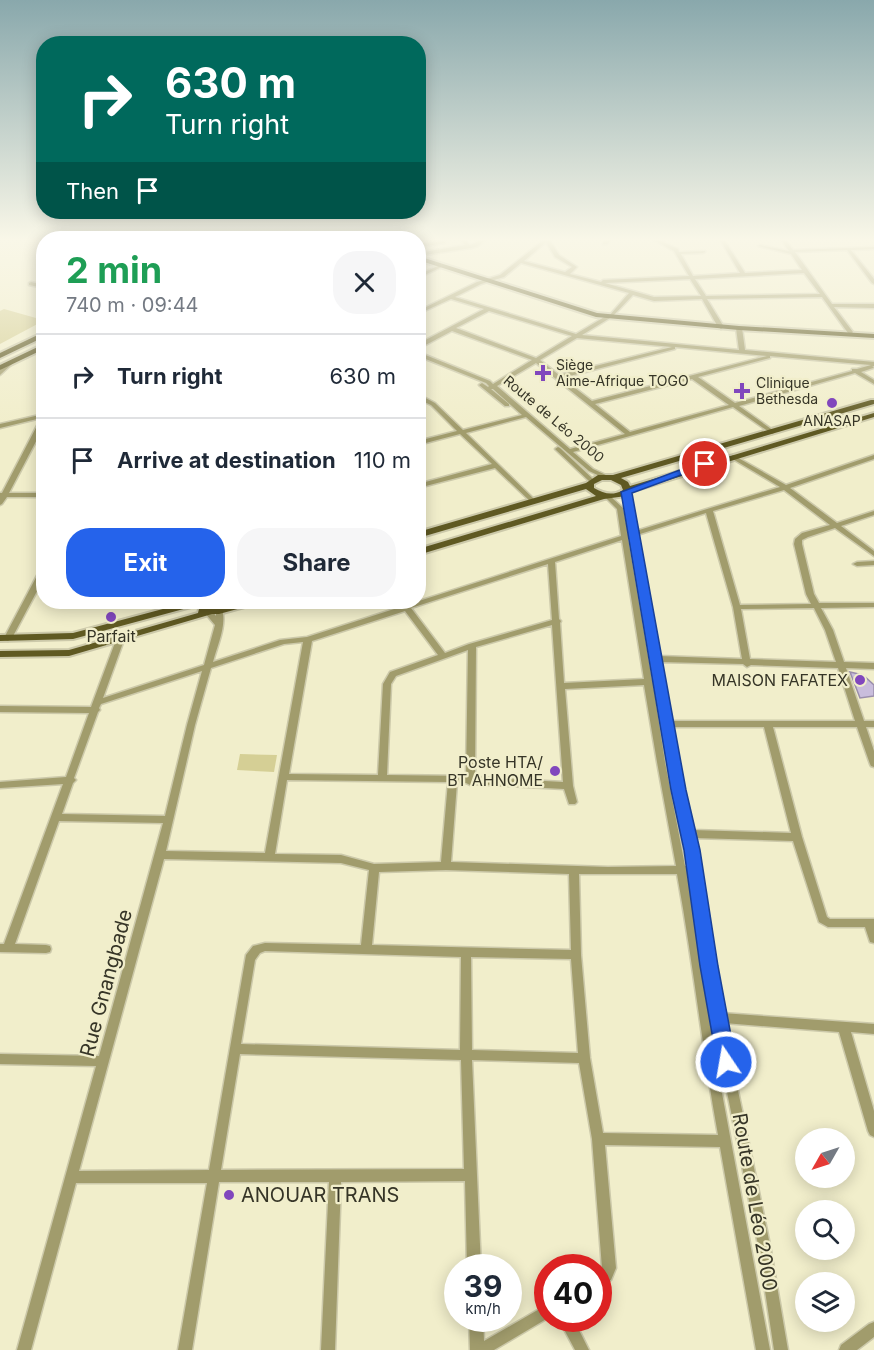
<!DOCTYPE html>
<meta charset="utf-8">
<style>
body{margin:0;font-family:Inter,sans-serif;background:#f6f6f7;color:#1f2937;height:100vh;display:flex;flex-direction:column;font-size:22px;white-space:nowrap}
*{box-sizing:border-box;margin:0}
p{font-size:20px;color:#747a83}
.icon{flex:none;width:33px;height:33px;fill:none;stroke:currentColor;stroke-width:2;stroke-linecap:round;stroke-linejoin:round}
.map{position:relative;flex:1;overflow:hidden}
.panel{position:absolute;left:36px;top:231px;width:390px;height:378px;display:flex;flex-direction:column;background:#fff;border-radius:24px;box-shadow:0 3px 15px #0003}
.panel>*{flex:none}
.top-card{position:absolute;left:36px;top:36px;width:390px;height:183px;border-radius:24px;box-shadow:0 3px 15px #0003;background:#00695c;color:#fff;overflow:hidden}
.needle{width:39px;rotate:231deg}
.controls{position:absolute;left:795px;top:1128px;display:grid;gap:12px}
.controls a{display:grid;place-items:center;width:60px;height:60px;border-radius:50%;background:#fff;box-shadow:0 3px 15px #0003;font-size:30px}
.speed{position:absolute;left:444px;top:1254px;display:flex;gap:12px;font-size:30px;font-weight:700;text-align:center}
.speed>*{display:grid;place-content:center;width:78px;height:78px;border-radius:50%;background:#fff;box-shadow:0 3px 15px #0003;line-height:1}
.speed small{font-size:15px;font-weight:400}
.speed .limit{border:9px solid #d22;background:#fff;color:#111}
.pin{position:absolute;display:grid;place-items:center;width:51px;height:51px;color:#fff;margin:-26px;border:3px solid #fff;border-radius:50%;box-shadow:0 2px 6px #0007}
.me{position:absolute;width:66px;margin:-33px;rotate:348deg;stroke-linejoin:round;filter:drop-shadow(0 0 4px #0008)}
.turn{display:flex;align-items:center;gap:21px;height:126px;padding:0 30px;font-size:27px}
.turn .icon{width:78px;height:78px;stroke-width:2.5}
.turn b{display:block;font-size:42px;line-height:51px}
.then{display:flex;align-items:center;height:57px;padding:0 30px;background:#0003;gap:12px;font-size:22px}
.round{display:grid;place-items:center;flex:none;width:63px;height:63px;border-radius:24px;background:#f6f6f7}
.summary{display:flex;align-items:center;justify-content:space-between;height:102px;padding:0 30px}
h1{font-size:36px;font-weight:700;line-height:45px;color:#1e9e55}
.action{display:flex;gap:12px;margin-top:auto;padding:12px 30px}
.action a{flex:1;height:69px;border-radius:24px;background:#2563eb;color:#fff;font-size:24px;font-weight:700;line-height:69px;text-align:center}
.action a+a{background:#f6f6f7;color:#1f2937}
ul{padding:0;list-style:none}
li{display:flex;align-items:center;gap:18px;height:84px;padding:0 30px;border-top:2px solid #e0e1e3}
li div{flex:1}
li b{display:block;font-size:22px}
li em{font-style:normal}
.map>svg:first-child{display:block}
.green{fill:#d5cf95}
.building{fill:#c9bddc;stroke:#9a8eac;stroke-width:1.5}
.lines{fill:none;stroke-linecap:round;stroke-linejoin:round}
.minor-casing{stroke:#ccc9aa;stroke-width:3}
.major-casing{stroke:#ccc9aa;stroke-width:4}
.minor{fill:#a19c6c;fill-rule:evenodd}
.major{fill:#5f5922;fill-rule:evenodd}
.route{fill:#2563eb;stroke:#184099;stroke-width:1.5}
.poi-dot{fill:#8147bd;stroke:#f1eecb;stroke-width:2}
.labels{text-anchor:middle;stroke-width:4.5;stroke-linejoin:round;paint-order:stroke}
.far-poi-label{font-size:14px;fill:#363527;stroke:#f1eecb;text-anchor:start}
.far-street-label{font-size:14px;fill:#363527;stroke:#f1eecb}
.poi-label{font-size:16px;fill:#363527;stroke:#f1eecb;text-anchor:end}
.near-street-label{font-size:20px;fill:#363527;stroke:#f1eecb}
.near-poi-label{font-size:20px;fill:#363527;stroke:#f1eecb;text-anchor:start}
</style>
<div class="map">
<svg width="874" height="1350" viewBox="0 0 874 1350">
<rect width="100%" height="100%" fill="#f1eecb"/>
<g class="green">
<path d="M 4,309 L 43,320 L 43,321 L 0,344 L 0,311 Z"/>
<path d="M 240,754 L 277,755 L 274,772 L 237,770 Z"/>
</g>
<path class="building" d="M 850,672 L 863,675 L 874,685 L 874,696 L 860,698 Z"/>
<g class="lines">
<defs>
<g id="minor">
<path d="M 459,238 L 463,238 L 470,245 C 477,243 481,237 488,238 L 478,246 L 471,248 L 418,256 L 418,253 L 465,245 Z"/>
<path d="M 546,238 L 550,238 L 549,239 L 559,255 L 577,267 L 570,274 L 601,282 L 603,280 L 689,276 L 674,251 L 650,238 L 655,238 L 678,249 L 679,252 L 705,251 L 705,252 L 703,253 L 681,254 L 693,276 L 740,273 L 719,238 L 723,238 L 745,273 L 802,270 L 791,254 L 758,246 L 760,245 L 789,251 L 780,238 L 784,238 L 793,250 L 874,247 L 874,249 L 851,250 L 874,279 L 874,284 L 872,283 L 847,250 L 795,252 L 832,304 L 874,304 L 874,308 L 834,307 L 853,332 L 852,333 L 848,333 L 822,297 L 707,299 L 724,327 L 721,329 L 718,327 L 702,299 L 654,301 L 633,295 L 613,316 L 610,316 L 610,318 L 582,335 L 739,350 L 736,328 L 739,326 L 742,328 L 745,350 L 874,362 L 874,366 L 872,366 L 874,367 L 873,368 L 861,372 L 874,380 L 874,384 L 855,373 L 739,406 L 774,431 L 774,433 L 772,434 L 733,407 L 573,452 L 593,469 L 608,476 L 608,478 L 606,479 L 589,471 L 526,417 L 466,433 L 536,501 L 536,503 L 532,503 L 495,468 L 418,488 L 418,484 L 492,464 L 460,434 L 418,445 L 418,441 L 457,431 L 431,405 L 418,399 L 418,394 L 435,403 L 463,430 L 522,415 L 493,389 L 491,389 L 509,404 L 509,406 L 505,406 L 479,385 L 482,383 L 488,387 L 489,386 L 486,383 L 418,356 L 418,352 L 490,381 L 493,384 L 532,360 L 452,331 L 418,349 L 418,344 L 484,309 L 451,299 L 418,314 L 418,311 L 477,282 L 500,275 ZM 546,242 L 555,257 L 572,267 L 565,272 L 524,261 ZM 521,263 L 629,293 L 609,316 L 606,316 L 576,334 L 455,297 L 481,284 L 504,277 ZM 804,273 L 820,294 L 706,296 L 695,279 ZM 690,279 L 701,296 L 654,297 L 605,283 ZM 489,311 L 572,336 L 536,358 L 456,328 ZM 577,338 L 672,347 L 559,375 L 540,360 ZM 675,347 L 767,356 L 592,401 L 562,378 L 675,349 ZM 770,356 L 871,365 L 857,369 L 852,369 L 852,371 L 735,403 L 698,377 L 770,358 ZM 536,363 L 625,434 L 570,449 L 497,386 ZM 692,379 L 729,405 L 630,432 L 595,404 Z"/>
<path d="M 609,238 L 613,238 L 607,244 L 603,244 L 603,242 Z"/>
<path d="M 443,241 L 445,242 L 445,243 L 418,247 L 418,244 Z"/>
<path d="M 440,265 L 444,266 L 418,278 L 418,275 Z"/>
<path d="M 31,282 L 44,285 L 44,288 L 29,285 L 29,283 Z"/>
<path d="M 7,363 L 12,364 L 0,375 L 0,370 Z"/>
<path d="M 44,414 L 44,426 L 9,493 L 44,493 L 44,497 L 7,497 L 2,504 L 0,505 L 0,493 L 2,493 L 41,418 L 0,428 L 0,424 Z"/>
<path d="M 558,447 L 560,448 L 594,480 L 594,482 L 590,482 L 556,450 L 555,449 Z"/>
<path d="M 733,455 L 786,485 L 874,455 L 874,459 L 790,488 L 837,523 L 874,511 L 874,515 L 841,526 L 874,551 L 874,556 L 835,528 L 808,537 L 802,540 L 802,544 L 814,594 L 819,603 L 874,603 L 874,607 L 821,608 L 833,630 L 844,662 L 874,663 L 874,669 L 846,668 L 864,721 L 874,721 L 874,727 L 866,727 L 874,751 L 874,767 L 871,766 L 870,764 L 857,727 L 773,727 L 802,837 L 827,917 L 830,919 L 874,919 L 874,943 L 870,942 L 865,927 L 828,927 L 819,922 L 793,841 L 694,838 L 722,1013 L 874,1024 L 874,1034 L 851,1032 L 874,1111 L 874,1137 L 870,1135 L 868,1131 L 839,1032 L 724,1023 L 770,1245 L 788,1350 L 774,1350 L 758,1245 L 713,1023 L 710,1022 L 718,1072 L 770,1350 L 756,1350 L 720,1147 L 605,1145 L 616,1268 L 611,1280 L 598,1286 L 598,1272 L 602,1268 L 592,1139 L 579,1063 L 472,1060 L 481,1268 L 467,1268 L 465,1181 L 341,1182 L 335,1350 L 321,1350 L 329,1182 L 219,1182 L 192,1350 L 178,1350 L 207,1183 L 76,1183 L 31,1350 L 17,1350 L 96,1066 L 0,1064 L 0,1054 L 99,1056 L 163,823 L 59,821 L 15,944 L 46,945 L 50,946 L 51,949 L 50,952 L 46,953 L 0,952 L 0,944 L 4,944 L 63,784 L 0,788 L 0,782 L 66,777 L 89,713 L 0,712 L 0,706 L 91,707 L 116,640 L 120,637 L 124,640 L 103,698 L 204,665 L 215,625 L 205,613 L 206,611 L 212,611 L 216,616 L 216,609 L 222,609 C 227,626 217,646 213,662 L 280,640 L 307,637 L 621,536 L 617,509 L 606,498 L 606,496 L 610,496 L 623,508 L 628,534 L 630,533 L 623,492 L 624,491 L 626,490 L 629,492 L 636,531 L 707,509 L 780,487 L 731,458 L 730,457 ZM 784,490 L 830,525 L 802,533 L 795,539 L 794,544 L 806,594 L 811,604 L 740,605 L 713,511 ZM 706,513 L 733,607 L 742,659 L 659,656 L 637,535 ZM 628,538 L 631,538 L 674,790 L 690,866 L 685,866 L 665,762 L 653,684 L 654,682 L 652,680 ZM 622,540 L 644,679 L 564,683 L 560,623 L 561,621 L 559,619 L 555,562 ZM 548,564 L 552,620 L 469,644 L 445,653 L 411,608 ZM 814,608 L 825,630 L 836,662 L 750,659 L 741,609 ZM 405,611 L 438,655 L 390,672 L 383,684 L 378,775 L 289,774 L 312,641 ZM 552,625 L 563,782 L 475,777 L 476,647 ZM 303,642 L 265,853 L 166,851 L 195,725 L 211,668 L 284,644 ZM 468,650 L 466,776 L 387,775 L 391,684 L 396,676 ZM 660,662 L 743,664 L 747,667 L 751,665 L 838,668 L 855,721 L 671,721 ZM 202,671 L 187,725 L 165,816 L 62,814 L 73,783 L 76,780 L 74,778 L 98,712 L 100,710 L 99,708 L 101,704 ZM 644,685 L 657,762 L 676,866 L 608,867 L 451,862 L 457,783 L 466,783 L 470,785 L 474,784 L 564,789 L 569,804 L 575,804 L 577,802 L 573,786 L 565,689 ZM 672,727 L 764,727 L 791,833 L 693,830 ZM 287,780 L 448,782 L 441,862 L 374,864 L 341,855 L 275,854 ZM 164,859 L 341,863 L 369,870 L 361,945 L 265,943 L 253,946 L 246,955 L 209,1170 L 79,1171 ZM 446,870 L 569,874 L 571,950 L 372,945 L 379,872 ZM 579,874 L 677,874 C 693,961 702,1048 718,1135 L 603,1133 L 590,1058 L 581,955 ZM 687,874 L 691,874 L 711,1013 L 709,1012 ZM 265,951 L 461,957 L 460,1050 L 241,1044 L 255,960 L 260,953 ZM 471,957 L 571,959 L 578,1053 L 472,1050 ZM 240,1054 L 461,1060 L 464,1169 L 221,1170 Z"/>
<path d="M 874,561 L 874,565 L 857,566 L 853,564 L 857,562 Z"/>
<path d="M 41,568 L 44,568 L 44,578 L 12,638 L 8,641 L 5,640 L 4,638 Z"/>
<path d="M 548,1304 L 548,1318 L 494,1350 L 470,1350 L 469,1318 L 483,1318 L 484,1341 Z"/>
<path d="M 558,1318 L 573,1318 L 589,1350 L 575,1350 Z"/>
<path d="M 874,1322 L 874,1337 L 857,1350 L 839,1350 L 841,1345 L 869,1324 Z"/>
</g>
<g id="major">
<path d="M 418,256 L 597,313 L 739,326 L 874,334 L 874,338 L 739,330 L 596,317 L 418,260 Z"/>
<path d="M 44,332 L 44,337 L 0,358 L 0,353 Z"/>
<path d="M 44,344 L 44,349 L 0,370 L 0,365 Z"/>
<path d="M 871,400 L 874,400 L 874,404 L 621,478 L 628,482 L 630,486 L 874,413 L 874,417 L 630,492 L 626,496 L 604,499 L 418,555 L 418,549 L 596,496 L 586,489 L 418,538 L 418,532 L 586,483 L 598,475 L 613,475 ZM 602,480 L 611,480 L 621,485 L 623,490 C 613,496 604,494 594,488 L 594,484 Z"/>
<path d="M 189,602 L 204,602 L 202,604 L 73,639 L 0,641 L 0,635 L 73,633 Z"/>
<path d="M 218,602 L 228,602 L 229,605 L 243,602 L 258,602 L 256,604 L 219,614 L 212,614 L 69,656 L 0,657 L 0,651 L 69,650 L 198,613 L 199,609 L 216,608 L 219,605 Z"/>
</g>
</defs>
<use href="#minor" class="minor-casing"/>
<use href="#major" class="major-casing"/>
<use href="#minor" class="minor"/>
<use href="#major" class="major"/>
</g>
<linearGradient id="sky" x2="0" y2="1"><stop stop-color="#89a8ac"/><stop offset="0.56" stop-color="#f9f7e8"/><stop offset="1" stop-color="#f9f7e8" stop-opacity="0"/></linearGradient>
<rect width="874" height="427" fill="url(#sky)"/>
<path class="route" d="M 701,462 L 711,464 L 632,493 L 686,790 L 700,850 L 718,966 L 736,1062 L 733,1069 L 726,1071 L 720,1069 L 717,1062 L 700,966 L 684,850 L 671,790 L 621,492 Z"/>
<g class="poi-dot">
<path d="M540 364h6v6h6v6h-6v6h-6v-6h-6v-6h6z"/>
<path d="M739 382h6v6h6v6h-6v6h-6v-6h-6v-6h6z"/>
<circle cx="832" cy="403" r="6"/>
<circle cx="111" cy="617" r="6"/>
<circle cx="860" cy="680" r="6"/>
<circle cx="555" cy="771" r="6"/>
<circle cx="229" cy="1195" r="6"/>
</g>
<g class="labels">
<g class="far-poi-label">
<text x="556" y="370">Siège<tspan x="556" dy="16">Aime-Afrique TOGO</tspan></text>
<text x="756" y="388">Clinique<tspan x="756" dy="16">Bethesda</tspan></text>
<text x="832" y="426" text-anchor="middle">ANASAP</text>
</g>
<g class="far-street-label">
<text transform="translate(554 419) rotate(40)" y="5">Route de Léo 2000</text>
</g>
<g class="poi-label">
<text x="111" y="642" text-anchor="middle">Parfait</text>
<text x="848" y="686">MAISON FAFATEX</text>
<text x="543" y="768">Poste HTA/<tspan x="543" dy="18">BT AHNOME</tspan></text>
</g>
<g class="near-street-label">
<text transform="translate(106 983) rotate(-75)" y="7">Rue Gnangbade</text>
<text transform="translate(755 1202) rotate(80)" y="7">Route de Léo 2000</text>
</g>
<g class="near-poi-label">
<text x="241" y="1202">ANOUAR TRANS</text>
</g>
</g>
</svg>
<div class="controls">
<a><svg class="needle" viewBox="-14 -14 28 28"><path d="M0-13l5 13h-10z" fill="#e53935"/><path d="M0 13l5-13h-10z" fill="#747a83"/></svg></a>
<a><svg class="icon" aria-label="search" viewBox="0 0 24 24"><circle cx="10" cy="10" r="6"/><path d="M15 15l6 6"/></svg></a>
<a><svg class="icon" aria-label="layers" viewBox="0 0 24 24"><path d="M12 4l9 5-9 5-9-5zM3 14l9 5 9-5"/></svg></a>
</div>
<div class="speed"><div>39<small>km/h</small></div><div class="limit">40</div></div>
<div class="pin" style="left:705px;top:464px;background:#d93025"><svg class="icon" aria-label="arrive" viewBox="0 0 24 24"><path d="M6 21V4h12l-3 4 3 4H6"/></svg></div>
<svg class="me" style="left:726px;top:1062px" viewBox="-20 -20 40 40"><circle r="17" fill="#2563eb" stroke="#fff" stroke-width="3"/><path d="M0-11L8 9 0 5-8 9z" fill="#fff"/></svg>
<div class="top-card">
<div class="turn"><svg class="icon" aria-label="right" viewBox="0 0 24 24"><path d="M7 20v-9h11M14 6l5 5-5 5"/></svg><div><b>630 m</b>Turn right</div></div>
<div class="then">Then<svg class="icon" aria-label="arrive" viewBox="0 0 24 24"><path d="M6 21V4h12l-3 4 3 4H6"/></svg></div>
</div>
<section class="panel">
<div class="summary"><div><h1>2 min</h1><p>740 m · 09:44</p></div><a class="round"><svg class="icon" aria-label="close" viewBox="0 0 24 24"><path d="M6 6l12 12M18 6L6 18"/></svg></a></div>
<ul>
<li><svg class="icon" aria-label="right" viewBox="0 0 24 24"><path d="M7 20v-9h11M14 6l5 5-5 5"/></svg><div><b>Turn right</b></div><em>630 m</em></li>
<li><svg class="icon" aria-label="arrive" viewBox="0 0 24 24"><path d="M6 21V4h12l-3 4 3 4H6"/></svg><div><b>Arrive at destination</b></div><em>110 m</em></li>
</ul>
<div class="action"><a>Exit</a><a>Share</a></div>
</section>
</div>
